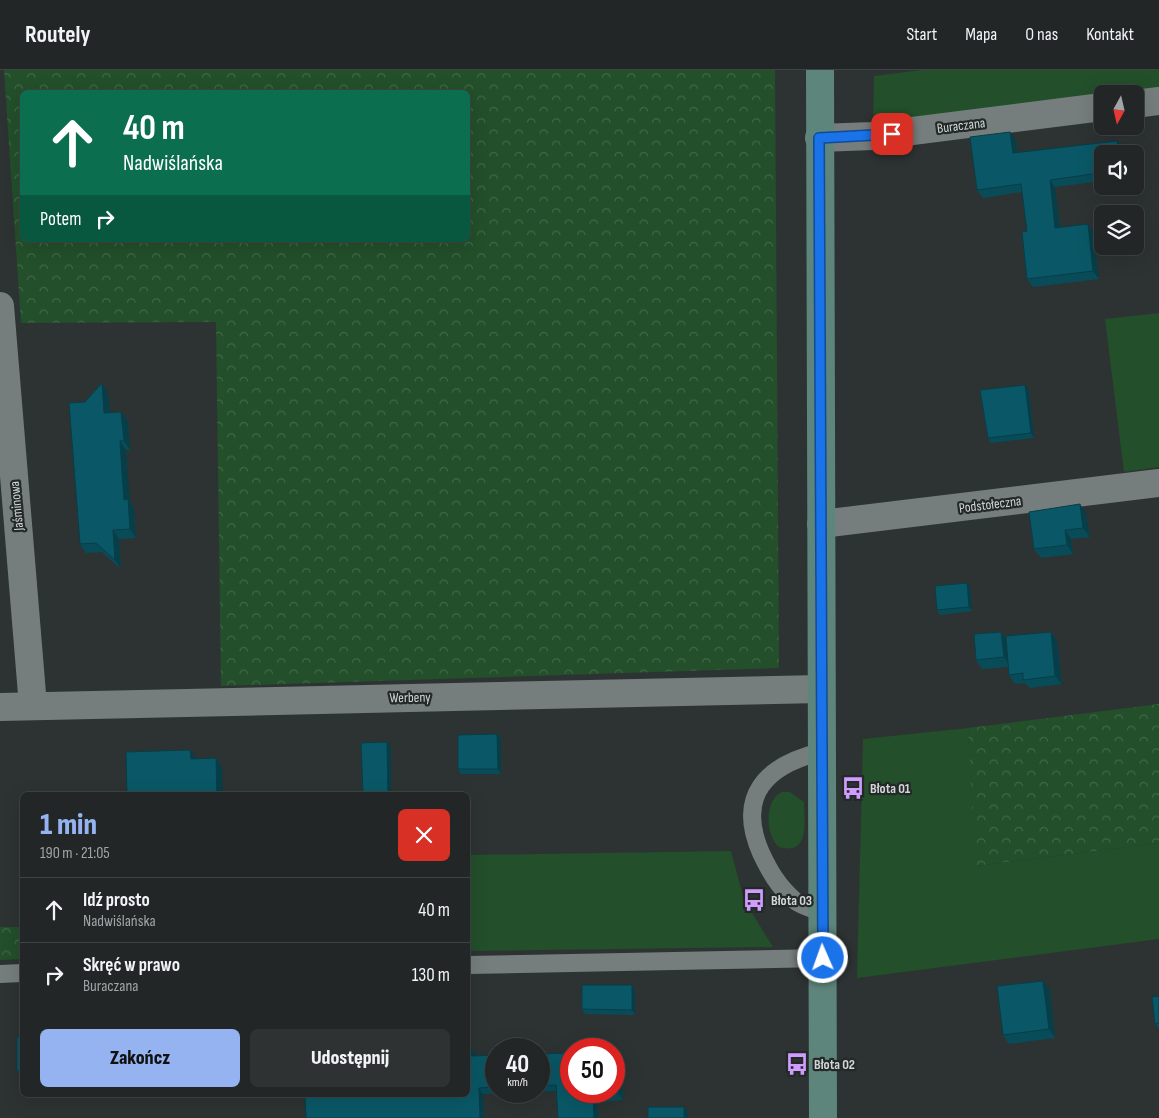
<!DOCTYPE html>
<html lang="pl">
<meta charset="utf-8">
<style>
body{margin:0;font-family:"Sofia Sans Condensed",sans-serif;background:#2e3232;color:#f1f3f6;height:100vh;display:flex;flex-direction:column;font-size:19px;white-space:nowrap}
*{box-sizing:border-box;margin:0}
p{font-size:16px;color:#a2a5a7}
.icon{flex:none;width:28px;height:28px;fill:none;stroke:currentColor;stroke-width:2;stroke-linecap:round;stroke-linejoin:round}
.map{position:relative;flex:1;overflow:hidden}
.details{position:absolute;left:20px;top:722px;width:450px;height:305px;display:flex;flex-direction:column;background:#222626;border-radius:8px;box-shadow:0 5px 20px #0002,0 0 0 1px #3f4343}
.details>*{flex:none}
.top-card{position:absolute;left:20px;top:20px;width:450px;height:152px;border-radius:8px;box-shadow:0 5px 20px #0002,0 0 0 1px #3f4343;background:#0b6e4f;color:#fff;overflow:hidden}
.needle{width:32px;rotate:188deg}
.tools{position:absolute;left:1094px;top:15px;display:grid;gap:10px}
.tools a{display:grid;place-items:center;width:50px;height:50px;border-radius:8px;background:#222626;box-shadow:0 5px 20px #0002,0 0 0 1px #3f4343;font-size:25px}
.speed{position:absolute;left:485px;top:968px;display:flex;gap:10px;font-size:25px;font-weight:700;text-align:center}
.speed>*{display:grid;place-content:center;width:65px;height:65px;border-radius:50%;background:#222626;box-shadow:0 5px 20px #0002,0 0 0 1px #3f4343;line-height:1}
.speed small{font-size:12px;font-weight:400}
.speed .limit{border:8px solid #d22;background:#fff;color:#111}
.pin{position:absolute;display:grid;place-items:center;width:42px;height:42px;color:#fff;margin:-21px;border-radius:10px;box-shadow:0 2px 8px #0006}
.me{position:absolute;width:55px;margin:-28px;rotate:358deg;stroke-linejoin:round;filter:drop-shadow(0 0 4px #0008)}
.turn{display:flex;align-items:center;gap:18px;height:105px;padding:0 20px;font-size:22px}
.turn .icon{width:65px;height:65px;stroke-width:2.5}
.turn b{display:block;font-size:35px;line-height:42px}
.then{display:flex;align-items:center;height:48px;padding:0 20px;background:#0003;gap:10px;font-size:19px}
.round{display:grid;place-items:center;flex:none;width:52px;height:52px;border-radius:8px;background:#2e3232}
.headline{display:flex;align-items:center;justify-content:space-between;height:85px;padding:0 20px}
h1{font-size:30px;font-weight:800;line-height:38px;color:#95b2f1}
.cta{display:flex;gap:10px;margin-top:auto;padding:10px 20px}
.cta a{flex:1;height:58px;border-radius:8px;background:#95b2f1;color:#111;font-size:20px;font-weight:800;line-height:58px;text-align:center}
.cta a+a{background:#2e3232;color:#f1f3f6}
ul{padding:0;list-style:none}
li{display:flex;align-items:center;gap:15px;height:65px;padding:0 20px;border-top:1px solid #3f4343}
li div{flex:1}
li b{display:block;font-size:19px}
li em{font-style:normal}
header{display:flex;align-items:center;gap:30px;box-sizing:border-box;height:70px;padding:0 25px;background:#222626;border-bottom:1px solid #3f4343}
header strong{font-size:24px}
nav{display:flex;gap:28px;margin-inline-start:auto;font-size:18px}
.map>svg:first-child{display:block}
.green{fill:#234f2a}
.forest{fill:url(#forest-crowns);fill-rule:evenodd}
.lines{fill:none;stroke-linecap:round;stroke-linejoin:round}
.service{stroke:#767e7d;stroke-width:18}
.minor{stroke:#767e7d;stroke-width:28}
.secondary{stroke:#5e857b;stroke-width:28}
.wall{fill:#094c59}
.shaded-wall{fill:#073e48}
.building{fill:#0a5867;stroke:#073e48}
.route-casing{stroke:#114b97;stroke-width:12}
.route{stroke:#1a73e8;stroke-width:9}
.labels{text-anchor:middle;stroke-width:4.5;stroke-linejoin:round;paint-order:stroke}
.street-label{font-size:14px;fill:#d2d6d5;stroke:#232929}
.poi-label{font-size:14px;font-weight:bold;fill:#d2d6d5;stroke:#232929;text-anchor:start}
</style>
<header>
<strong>Routely</strong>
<nav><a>Start</a><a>Mapa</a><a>O nas</a><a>Kontakt</a></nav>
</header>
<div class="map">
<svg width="1159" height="1048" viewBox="0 0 1159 1048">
<defs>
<pattern id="forest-crowns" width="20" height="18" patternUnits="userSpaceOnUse" patternTransform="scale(1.25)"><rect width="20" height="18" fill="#234f2a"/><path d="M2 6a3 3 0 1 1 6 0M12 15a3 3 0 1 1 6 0" fill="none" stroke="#426848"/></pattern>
</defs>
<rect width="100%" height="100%" fill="#2d3333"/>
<g class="green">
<path d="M 922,0 L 1159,0 L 1159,23 L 1102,24 L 873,57 L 874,6 Z"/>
<path d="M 1159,243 L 1159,397 L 1124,402 L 1105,249 Z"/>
<path d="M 968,658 L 976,796 L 1159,773 L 1159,869 L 857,908 L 863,669 Z"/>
<path d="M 782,722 L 790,722 L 804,732 C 804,751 811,786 779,777 C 765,765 764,730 782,722 Z"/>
<path d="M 731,781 L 744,830 L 773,877 L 468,881 L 468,785 Z"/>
</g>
<g class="forest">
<path d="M 4,0 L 775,0 L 779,598 L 221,616 L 216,252 L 21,253 ZM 22,22 L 468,22 L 468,170 L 22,170 Z"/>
<path d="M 1159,634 L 1159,773 L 975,796 L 968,658 Z"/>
<path d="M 0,857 L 22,857 L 22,889 L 0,890 Z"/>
</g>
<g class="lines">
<g class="service">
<path d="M 821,682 C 766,695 736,726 761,783 C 770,802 778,816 794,830 C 801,836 813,839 822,842"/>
<path d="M 468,895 L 823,888"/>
<path d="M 0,904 L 22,903"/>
</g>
<g class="minor">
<path d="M 1135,34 L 1159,31"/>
<path d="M 819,68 L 873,66 L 1102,37"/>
<path d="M 0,236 L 33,636"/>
<path d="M 821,454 L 1159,413"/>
<path d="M 0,637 L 821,619"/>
</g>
<path class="secondary" d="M 820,0 L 823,1048"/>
</g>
<g class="wall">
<path d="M 1016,70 L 1017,82 L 1123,79 L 1102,84 L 1102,111 L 1055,117 L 1060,158 L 1088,154 L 1093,162 L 1099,209 L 1033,217 L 1027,209 L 1027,161 L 1022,122 L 983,128 L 977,120 Z"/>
<path d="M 1029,320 L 1034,368 L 991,373 L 988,368 Z"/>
<path d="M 108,322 L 110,342 L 121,342 L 128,351 L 130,380 L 126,380 L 128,412 L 130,432 L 134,438 L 136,468 L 119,469 L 121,499 L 102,482 L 86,483 L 80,474 L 85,332 Z"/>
<path d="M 1086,443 L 1090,467 L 1071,469 L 1073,484 L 1041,488 L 1034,479 Z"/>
<path d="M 967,513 L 970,517 L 972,541 L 940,545 L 937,540 Z"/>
<path d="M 1001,562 L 1006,569 L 1051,562 L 1057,571 L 1062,614 L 1030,618 L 1025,613 L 1015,614 L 1009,605 L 1008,597 L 982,599 L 976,590 Z"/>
<path d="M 497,664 L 501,668 L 501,704 L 461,704 L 458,699 Z"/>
<path d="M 632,915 L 635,920 L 635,945 L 585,944 L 582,939 Z"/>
<path d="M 1050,920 L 1055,968 L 1009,974 L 1003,965 Z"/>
<path d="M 1159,926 L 1159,958 L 1158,958 L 1155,954 Z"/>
<path d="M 22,967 L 22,1009 L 17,1001 Z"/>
<path d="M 475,983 L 475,986 L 496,985 L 496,1021 L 539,1021 L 539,984 L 571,1021 L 617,991 L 621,996 L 623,1030 L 597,1032 L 598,1048 L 558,1048 L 557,1021 L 483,1024 L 484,1048 L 306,1048 L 468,1025 Z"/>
</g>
<g class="shaded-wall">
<path d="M 1010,62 L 1016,70 L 1018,91 L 1013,83 Z"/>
<path d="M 1117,71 L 1123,79 L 1124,84 L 1120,84 Z"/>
<path d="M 1099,98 L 1102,102 L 1102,107 L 1100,103 Z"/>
<path d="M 1050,110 L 1055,117 L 1061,166 L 1055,158 Z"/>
<path d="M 1088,154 L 1093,162 L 1099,209 L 1093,201 Z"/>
<path d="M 102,313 L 108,322 L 111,352 L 104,343 Z"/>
<path d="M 1025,315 L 1029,320 L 1034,368 L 1031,363 Z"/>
<path d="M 121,342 L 128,351 L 130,380 L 124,371 Z"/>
<path d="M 120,371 L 126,380 L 130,432 L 134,438 L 136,468 L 130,459 L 124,430 Z"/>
<path d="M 1080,434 L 1086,443 L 1090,467 L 1083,458 Z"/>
<path d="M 113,460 L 119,469 L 121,499 L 115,490 Z"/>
<path d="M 1065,460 L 1071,469 L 1073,484 L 1067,475 Z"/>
<path d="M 967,513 L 970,517 L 972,541 L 969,537 Z"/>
<path d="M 1001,562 L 1007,571 L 1010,596 L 1004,587 Z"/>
<path d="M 1051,562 L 1057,571 L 1062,614 L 1055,606 Z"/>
<path d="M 497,664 L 501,668 L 501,704 L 498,699 Z"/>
<path d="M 387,672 L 391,677 L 391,725 L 388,725 Z"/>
<path d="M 190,680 L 197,689 L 191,689 Z"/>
<path d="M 216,688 L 222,697 L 223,725 L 217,725 Z"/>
<path d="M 1043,911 L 1050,920 L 1055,968 L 1049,959 Z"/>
<path d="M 632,915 L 635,920 L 635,945 L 632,940 Z"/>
<path d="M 471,978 L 475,983 L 475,992 L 471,986 Z"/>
<path d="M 617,991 L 621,996 L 623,1030 L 619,1024 Z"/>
<path d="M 479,1018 L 483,1024 L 484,1048 L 480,1048 Z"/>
<path d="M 593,1026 L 597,1032 L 598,1048 L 594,1048 Z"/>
<path d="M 684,1037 L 688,1042 L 688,1048 L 684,1048 Z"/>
</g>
<g class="building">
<path d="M 1010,62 L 1013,83 L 1117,71 L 1120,84 L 1102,84 L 1102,97 L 1099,98 L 1100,103 L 1050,110 L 1055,158 L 1088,154 L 1093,201 L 1027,209 L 1022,162 L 1027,161 L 1021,114 L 977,120 L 970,67 Z"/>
<path d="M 102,313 L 104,343 L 121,342 L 124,371 L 120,371 L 122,403 L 124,430 L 128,429 L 130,459 L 113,460 L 115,490 L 96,473 L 80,474 L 69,333 L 85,332 Z"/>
<path d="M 1025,315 L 1031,363 L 988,368 L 980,320 Z"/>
<path d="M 1080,434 L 1083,458 L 1065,460 L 1067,475 L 1034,479 L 1029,442 Z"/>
<path d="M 967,513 L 969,537 L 937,540 L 935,516 Z"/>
<path d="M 1001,562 L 1004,587 L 976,590 L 974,564 Z"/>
<path d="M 1051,562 L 1055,606 L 1023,610 L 1023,603 L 1009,605 L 1006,566 Z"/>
<path d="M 497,664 L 498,699 L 458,699 L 458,665 Z"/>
<path d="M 387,672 L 388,725 L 363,725 L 361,673 Z"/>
<path d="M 190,680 L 191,689 L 216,688 L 217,725 L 127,725 L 126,682 Z"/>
<path d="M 1043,911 L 1049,959 L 1003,965 L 997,916 Z"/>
<path d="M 582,915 L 632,915 L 632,940 L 582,939 Z"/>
<path d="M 1159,926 L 1159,953 L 1155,954 L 1152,927 Z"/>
<rect x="17" y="967" width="5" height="34"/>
<path d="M 468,978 L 471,978 L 471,986 L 496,985 L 496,1017 L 479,1018 L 480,1048 L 306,1048 L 305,1025 L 468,1025 Z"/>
<path d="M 571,983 L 571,1021 L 614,1021 L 614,991 L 617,991 L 619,1024 L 593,1026 L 594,1048 L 558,1048 L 556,1015 L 539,1016 L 539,984 Z"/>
<rect x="648" y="1037" width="36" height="11"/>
</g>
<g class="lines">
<defs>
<path id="route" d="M 823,888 L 819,68 L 892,64"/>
</defs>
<use href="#route" class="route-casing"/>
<use href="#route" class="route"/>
</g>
<defs>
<symbol id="bus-bare" viewBox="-9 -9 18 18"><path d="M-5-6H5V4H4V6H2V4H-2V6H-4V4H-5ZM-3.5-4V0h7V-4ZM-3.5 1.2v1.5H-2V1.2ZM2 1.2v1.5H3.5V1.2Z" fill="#d09dff" stroke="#232929" stroke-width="2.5" paint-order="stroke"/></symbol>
</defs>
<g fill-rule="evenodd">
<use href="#bus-bare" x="837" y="702" width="32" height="32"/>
<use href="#bus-bare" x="738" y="814" width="32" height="32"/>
<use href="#bus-bare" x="781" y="978" width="32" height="32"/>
</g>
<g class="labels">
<g class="street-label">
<text transform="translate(961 55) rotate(-7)" y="5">Buraczana</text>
<text transform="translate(990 434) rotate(-7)" y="5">Podstołeczna</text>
<text transform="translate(16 436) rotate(-95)" y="5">Jaśminowa</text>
<text transform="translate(410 627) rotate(-1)" y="5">Werbeny</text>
</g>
<g class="poi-label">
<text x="870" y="723">Błota 01</text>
<text x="771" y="835">Błota 03</text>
<text x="814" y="999">Błota 02</text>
</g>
</g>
</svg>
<div class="tools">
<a><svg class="needle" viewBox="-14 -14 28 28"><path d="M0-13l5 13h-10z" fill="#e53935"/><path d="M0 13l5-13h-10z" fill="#a2a5a7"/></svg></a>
<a><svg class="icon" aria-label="sound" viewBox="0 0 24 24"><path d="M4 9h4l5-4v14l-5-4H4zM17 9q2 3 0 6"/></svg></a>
<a><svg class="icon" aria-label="layers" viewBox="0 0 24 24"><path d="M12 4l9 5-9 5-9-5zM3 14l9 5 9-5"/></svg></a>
</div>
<div class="speed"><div>40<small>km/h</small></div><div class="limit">50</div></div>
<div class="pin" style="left:892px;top:64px;background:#d93025"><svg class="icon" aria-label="arrive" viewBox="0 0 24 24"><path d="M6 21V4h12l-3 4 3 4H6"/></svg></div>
<svg class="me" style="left:823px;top:888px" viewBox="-20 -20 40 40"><circle r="17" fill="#1a73e8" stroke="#fff" stroke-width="3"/><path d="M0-11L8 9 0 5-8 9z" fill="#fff"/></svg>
<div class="top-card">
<div class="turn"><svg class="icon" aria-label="ahead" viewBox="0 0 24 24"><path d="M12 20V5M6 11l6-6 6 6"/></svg><div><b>40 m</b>Nadwiślańska</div></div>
<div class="then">Potem<svg class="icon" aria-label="right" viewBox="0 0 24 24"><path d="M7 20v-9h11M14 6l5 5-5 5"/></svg></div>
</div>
<section class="details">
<div class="headline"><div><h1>1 min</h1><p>190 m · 21:05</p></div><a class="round" style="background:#d93025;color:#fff"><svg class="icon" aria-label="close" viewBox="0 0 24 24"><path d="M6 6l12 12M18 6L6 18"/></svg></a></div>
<ul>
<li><svg class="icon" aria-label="ahead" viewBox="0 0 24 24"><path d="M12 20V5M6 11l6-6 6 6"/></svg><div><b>Idź prosto</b><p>Nadwiślańska</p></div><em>40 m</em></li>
<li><svg class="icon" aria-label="right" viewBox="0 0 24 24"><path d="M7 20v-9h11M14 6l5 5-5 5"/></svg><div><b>Skręć w prawo</b><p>Buraczana</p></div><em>130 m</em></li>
</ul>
<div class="cta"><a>Zakończ</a><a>Udostępnij</a></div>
</section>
</div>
